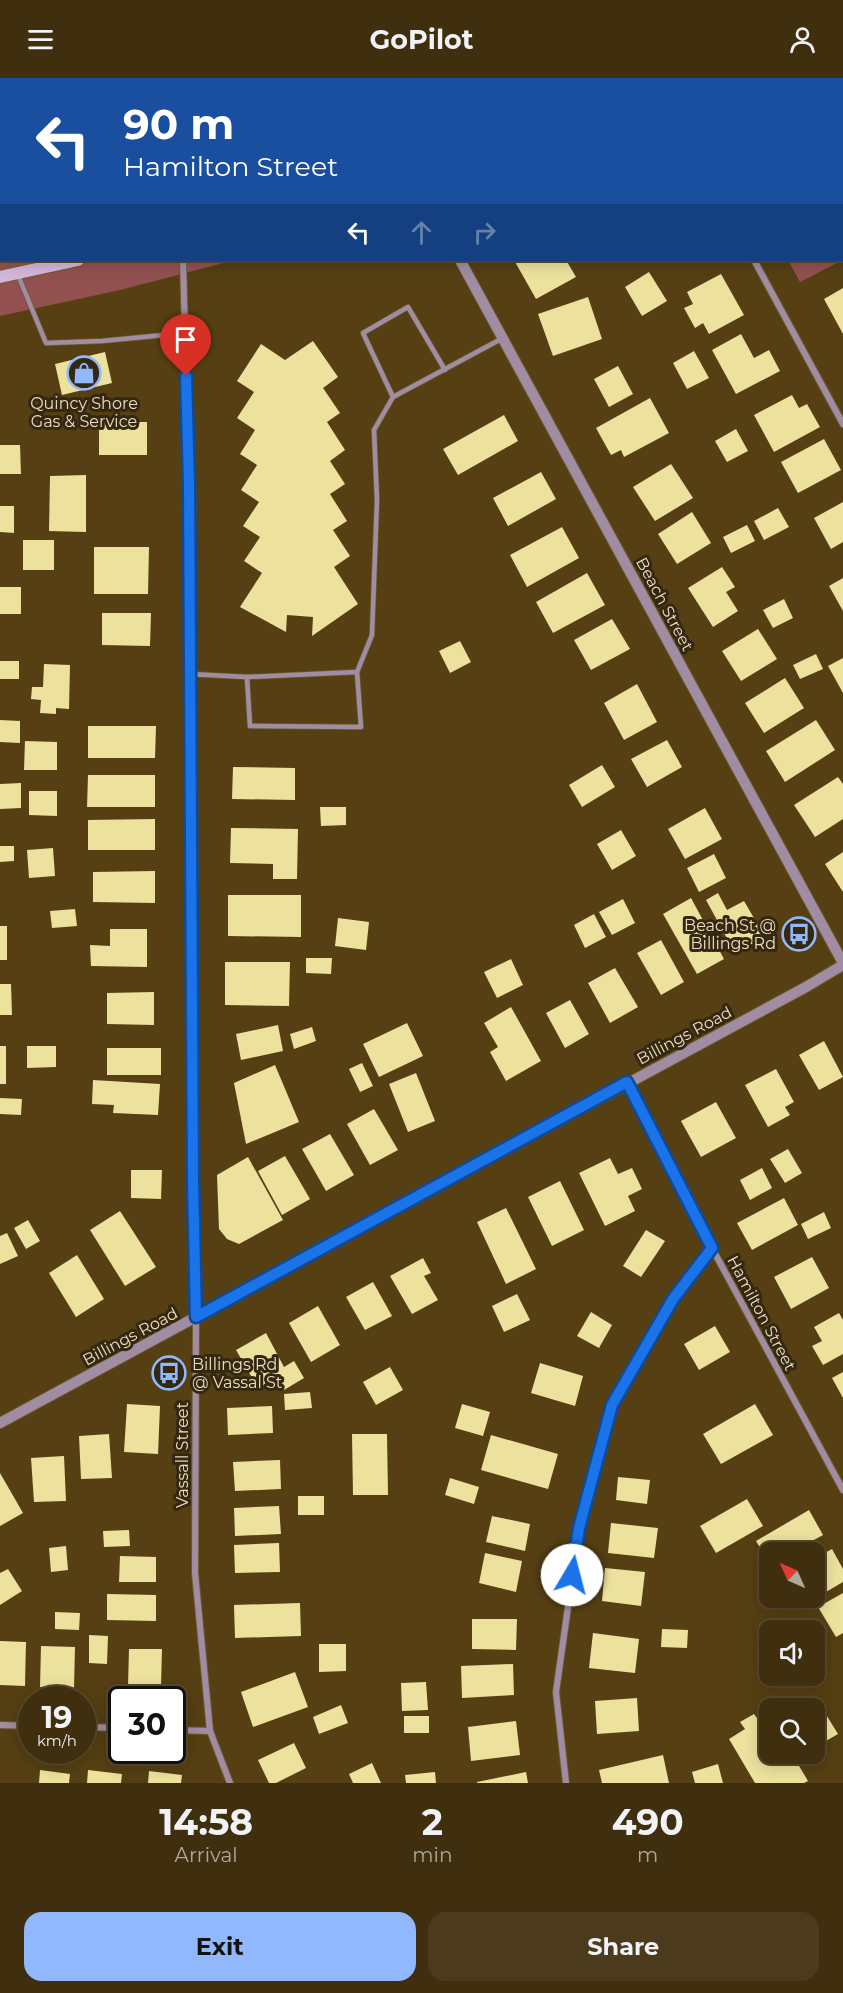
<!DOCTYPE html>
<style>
body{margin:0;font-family:Montserrat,sans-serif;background:#4b3b1c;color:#f1f3f6;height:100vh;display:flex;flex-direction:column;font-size:22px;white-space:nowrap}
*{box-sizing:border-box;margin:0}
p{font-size:20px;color:#aea99e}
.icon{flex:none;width:33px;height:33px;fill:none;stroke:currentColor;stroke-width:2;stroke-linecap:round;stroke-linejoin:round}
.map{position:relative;height:1705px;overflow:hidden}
.side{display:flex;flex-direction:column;background:#402f0e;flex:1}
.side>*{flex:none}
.top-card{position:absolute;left:0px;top:0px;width:843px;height:183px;box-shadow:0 3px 15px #0003,0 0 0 2px #594a2e;background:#1a4fa0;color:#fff;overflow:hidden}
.needle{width:39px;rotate:315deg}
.tools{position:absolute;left:759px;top:1464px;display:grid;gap:12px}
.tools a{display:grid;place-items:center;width:66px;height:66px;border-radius:12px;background:#402f0e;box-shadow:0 3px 15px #0003,0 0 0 2px #594a2e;font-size:30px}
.speed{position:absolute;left:18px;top:1608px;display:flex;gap:12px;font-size:30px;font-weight:700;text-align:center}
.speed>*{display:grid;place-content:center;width:78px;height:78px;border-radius:50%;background:#402f0e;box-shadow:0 3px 15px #0003,0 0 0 2px #594a2e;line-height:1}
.speed small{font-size:15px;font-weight:400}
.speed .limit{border:3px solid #111;border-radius:9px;background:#fff;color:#111}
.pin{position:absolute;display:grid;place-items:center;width:51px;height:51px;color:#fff;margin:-62px -26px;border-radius:50% 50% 50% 0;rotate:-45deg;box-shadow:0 0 6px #0007}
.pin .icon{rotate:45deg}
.me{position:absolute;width:66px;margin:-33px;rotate:8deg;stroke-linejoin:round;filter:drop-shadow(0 0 4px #0008)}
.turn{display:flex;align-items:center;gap:21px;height:126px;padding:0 24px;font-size:27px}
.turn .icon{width:78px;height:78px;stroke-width:2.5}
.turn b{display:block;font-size:42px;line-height:51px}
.lanes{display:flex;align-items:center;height:57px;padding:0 24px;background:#0003;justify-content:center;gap:30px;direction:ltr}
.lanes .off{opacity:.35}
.eta{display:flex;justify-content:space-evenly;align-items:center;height:102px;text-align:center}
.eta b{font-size:36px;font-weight:700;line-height:42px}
.action{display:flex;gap:12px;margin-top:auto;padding:12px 24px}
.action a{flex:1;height:69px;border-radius:18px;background:#91b8fd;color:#111;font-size:24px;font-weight:700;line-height:69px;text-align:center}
.action a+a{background:#4b3b1c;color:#f1f3f6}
header{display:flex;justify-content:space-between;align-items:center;height:78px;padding:0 24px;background:#402f0e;font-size:27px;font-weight:700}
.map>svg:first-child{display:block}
.green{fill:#925150}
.building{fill:#ece29e}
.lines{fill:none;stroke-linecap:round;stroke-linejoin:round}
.service-casing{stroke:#705b32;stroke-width:6}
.minor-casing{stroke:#705b32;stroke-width:8}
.tertiary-casing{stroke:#705b32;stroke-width:12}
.secondary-casing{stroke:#705b32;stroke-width:14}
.path{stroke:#9b8763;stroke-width:4;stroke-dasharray:1.5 4.5;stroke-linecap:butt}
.service{stroke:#a08da3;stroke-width:4.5}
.minor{stroke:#a08da3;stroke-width:6}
.tertiary{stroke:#a08da3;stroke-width:10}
.secondary{stroke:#d4b6d9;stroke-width:12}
.route-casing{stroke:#114b97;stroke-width:15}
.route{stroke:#1a73e8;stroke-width:10}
.labels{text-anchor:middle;stroke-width:6;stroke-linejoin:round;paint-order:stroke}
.poi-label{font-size:16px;fill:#eddcc0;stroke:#342810}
.street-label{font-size:16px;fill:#eddcc0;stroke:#342810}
</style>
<header><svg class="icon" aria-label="menu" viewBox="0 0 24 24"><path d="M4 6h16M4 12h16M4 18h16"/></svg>GoPilot<svg class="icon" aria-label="person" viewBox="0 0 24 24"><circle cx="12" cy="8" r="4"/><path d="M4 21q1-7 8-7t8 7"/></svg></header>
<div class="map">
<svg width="843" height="1705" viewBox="0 0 843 1705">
<rect width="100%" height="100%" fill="#553f13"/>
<g class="green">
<path d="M 5,0 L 843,0 L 843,10 L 842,10 L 842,2 L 2,2 L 2,182 L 235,182 L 120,212 L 0,238 L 0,1 Z"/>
<path d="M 842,86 L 843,182 L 800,204 L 788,182 L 842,182 Z"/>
</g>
<g class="building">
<path d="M 514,182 L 566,182 L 576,199 L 536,221 Z"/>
<path d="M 649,194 L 667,223 L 642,238 L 625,209 Z"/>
<path d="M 721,196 L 744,237 L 709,256 L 703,245 L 695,250 L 684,230 L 693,226 L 687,214 Z"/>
<path d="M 843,210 L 843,256 L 824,221 Z"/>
<path d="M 588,219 L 602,261 L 553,278 L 538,236 Z"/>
<path d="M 741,256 L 754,280 L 769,272 L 780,293 L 736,316 L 712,272 Z"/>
<path d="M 313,263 L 338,299 L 323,310 L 340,335 L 327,344 L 345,372 L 330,383 L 345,406 L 330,416 L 347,443 L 333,452 L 350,478 L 334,489 L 358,526 L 312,558 L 313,539 L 287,537 L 286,554 L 240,529 L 262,495 L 244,483 L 260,459 L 243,448 L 259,424 L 241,412 L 257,387 L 240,376 L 255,352 L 237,340 L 254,314 L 237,303 L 261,266 L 285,282 Z"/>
<path d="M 694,273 L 709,300 L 687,311 L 673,285 Z"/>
<path d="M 105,274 L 112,305 L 62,317 L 55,286 Z"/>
<path d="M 618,288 L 633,316 L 609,329 L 594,301 Z"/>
<path d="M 792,317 L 799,330 L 807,326 L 820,349 L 774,374 L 754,337 Z"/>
<path d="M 650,320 L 669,355 L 624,379 L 621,372 L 611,377 L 596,350 Z"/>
<path d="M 504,337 L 518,363 L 458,397 L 443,371 Z"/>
<rect x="99" y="344" width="48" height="33"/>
<path d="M 736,351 L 748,373 L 727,384 L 715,363 Z"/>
<path d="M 824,361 L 841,392 L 798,415 L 781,384 Z"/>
<path d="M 0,367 L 20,367 L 21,396 L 0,396 Z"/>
<path d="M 671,386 L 693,420 L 655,443 L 633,409 Z"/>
<path d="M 541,394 L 556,421 L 508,448 L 493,420 Z"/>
<path d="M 86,397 L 86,454 L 49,453 L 50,398 Z"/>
<path d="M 843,424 L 843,464 L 831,471 L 814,440 Z"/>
<path d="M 0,428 L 14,428 L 14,455 L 0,454 Z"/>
<path d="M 778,430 L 789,449 L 764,462 L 754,443 Z"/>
<path d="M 692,434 L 711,465 L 677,486 L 658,456 Z"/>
<path d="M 747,447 L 755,463 L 731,475 L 723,459 Z"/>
<path d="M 562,449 L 579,480 L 527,509 L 510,477 Z"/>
<rect x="23" y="462" width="31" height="30"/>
<path d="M 94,469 L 149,469 L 148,516 L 94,516 Z"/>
<path d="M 722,489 L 735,509 L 726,514 L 738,533 L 713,549 L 688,510 Z"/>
<path d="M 587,495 L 605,527 L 553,555 L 536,524 Z"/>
<path d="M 843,500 L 843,533 L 829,508 Z"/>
<rect x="0" y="509" width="21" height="27"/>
<path d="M 784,521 L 793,540 L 773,550 L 763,532 Z"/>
<path d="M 102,535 L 151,535 L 150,568 L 102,567 Z"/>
<path d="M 612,541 L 630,571 L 591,592 L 574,562 Z"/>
<path d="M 758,551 L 777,581 L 741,603 L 722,573 Z"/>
<path d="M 460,563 L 471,584 L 450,595 L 439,573 Z"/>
<path d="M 816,576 L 823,591 L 800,601 L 793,587 Z"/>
<path d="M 843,580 L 843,615 L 828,588 Z"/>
<rect x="0" y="583" width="19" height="18"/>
<path d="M 44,586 L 70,587 L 69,631 L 56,630 L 56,636 L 40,635 L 41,622 L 31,621 L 32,609 L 43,609 Z"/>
<path d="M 785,600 L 804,630 L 764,655 L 745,625 Z"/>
<path d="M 637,606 L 657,644 L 624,662 L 604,625 Z"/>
<path d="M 0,642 L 20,643 L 20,665 L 0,664 Z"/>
<path d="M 816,642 L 835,672 L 785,704 L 766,673 Z"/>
<path d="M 88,648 L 156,648 L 155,680 L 88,680 Z"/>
<path d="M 667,662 L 682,689 L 647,709 L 631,681 Z"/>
<path d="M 25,663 L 57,664 L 57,692 L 24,692 Z"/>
<path d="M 602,687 L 615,709 L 582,729 L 569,707 Z"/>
<path d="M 233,689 L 295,690 L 295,722 L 232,721 Z"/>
<path d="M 88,697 L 155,697 L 155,729 L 87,729 Z"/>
<path d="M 838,699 L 843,706 L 843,741 L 815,759 L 794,727 Z"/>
<path d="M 21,705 L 21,730 L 0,731 L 0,706 Z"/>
<path d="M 29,713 L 57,713 L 57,738 L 29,737 Z"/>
<path d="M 320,729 L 346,729 L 346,747 L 321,748 Z"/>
<path d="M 705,730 L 722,761 L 685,781 L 668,751 Z"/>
<path d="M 155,741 L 155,772 L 88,772 L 88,742 Z"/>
<path d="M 231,750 L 298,751 L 297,801 L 273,801 L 273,786 L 230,785 Z"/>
<path d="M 621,752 L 636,778 L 612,792 L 597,766 Z"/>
<path d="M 0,768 L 14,768 L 14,783 L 0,784 Z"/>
<path d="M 53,770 L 55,798 L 29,800 L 27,772 Z"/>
<path d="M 843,774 L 843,814 L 825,786 Z"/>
<path d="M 714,776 L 726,800 L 699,814 L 687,790 Z"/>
<path d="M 155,793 L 155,825 L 93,824 L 93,794 Z"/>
<path d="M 718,815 L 727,832 L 744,823 L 765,859 L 735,875 L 706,822 Z"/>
<path d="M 228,817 L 301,817 L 301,859 L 228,858 Z"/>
<path d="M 691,820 L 724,881 L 697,896 L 663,836 Z"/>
<path d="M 623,821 L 635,845 L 612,857 L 599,834 Z"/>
<path d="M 75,831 L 77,848 L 52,850 L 50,833 Z"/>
<path d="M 594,836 L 606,859 L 585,870 L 574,847 Z"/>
<path d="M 338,840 L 369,844 L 366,872 L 335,868 Z"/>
<rect x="0" y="848" width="7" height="34"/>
<path d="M 110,851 L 147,851 L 147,889 L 91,888 L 90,867 L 110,868 Z"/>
<path d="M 661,862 L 684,904 L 661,917 L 637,875 Z"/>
<path d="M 306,880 L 332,880 L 331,896 L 306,895 Z"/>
<path d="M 511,881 L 523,907 L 497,920 L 484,894 Z"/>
<path d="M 225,884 L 290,884 L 289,928 L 225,927 Z"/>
<path d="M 615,890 L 638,929 L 610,945 L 588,905 Z"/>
<path d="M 0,906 L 11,906 L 12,937 L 0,937 Z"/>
<path d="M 154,914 L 154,947 L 107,946 L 107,915 Z"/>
<path d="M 570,922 L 589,956 L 565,970 L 546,935 Z"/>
<path d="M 511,929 L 541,983 L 506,1003 L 490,974 L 498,969 L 484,945 Z"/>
<path d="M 407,945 L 423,978 L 379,999 L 363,966 Z"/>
<path d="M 278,947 L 283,973 L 241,982 L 236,956 Z"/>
<path d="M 312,949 L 316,963 L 294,971 L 290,956 Z"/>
<path d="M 824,963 L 843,999 L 819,1012 L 799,977 Z"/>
<rect x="0" y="968" width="6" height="38"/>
<path d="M 27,968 L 56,968 L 56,989 L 27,990 Z"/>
<rect x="107" y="970" width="54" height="27"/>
<path d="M 362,985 L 373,1008 L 360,1014 L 349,991 Z"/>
<path d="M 275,987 L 299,1044 L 246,1066 L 234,1005 Z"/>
<path d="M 776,991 L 794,1024 L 785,1029 L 790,1037 L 768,1049 L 745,1007 Z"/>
<path d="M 416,995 L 435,1043 L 408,1054 L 389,1006 Z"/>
<path d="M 93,1002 L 160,1006 L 158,1037 L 113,1035 L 114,1027 L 92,1026 Z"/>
<path d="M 0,1020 L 22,1021 L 21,1037 L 0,1036 Z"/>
<path d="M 716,1024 L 736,1060 L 701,1079 L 681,1043 Z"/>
<path d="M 374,1031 L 398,1072 L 370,1087 L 347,1046 Z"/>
<path d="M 330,1056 L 354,1097 L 326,1113 L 302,1071 Z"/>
<path d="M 788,1071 L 802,1095 L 785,1105 L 770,1081 Z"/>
<path d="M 285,1078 L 310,1121 L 282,1137 L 258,1093 Z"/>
<path d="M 248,1079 L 283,1142 L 239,1166 L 227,1161 L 219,1151 L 217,1097 Z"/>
<path d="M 610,1080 L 618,1096 L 632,1090 L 642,1111 L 628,1118 L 635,1133 L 605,1148 L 579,1095 Z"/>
<path d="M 762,1090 L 772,1110 L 750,1122 L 740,1102 Z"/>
<path d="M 131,1092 L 162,1092 L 161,1121 L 131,1120 Z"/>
<path d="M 560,1103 L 584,1152 L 552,1168 L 528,1119 Z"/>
<path d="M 784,1120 L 798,1147 L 752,1172 L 737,1145 Z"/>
<path d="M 506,1130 L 536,1191 L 506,1206 L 477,1144 Z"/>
<path d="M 120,1133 L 156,1189 L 125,1208 L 90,1152 Z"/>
<path d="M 824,1134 L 831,1150 L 808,1161 L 801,1146 Z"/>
<path d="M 28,1142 L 40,1163 L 26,1171 L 14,1150 Z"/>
<path d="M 646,1152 L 665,1163 L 641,1199 L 623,1188 Z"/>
<path d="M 7,1155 L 18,1178 L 0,1186 L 0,1158 Z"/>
<path d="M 77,1177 L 104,1221 L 76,1239 L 49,1195 Z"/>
<path d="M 812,1179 L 829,1210 L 791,1231 L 774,1199 Z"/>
<path d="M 423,1180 L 431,1195 L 424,1198 L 438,1222 L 412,1236 L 390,1198 Z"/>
<path d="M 373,1204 L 392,1238 L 365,1252 L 346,1219 Z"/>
<path d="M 517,1216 L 530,1242 L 504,1254 L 492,1228 Z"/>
<path d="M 318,1228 L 340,1267 L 311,1284 L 289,1245 Z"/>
<path d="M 591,1234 L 612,1247 L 599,1270 L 577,1258 Z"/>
<path d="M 839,1235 L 843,1242 L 843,1276 L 823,1287 L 812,1268 L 822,1263 L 814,1249 Z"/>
<path d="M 715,1248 L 730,1274 L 699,1292 L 684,1266 Z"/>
<path d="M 266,1255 L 284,1289 L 294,1283 L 304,1300 L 284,1312 L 277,1299 L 258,1310 L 236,1272 Z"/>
<path d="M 540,1285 L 583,1298 L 575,1328 L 531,1315 Z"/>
<path d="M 390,1289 L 403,1312 L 376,1327 L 363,1304 Z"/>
<path d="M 843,1294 L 843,1320 L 832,1300 Z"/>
<path d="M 310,1314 L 312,1330 L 285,1332 L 284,1316 Z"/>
<path d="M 127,1326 L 160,1328 L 158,1376 L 124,1374 Z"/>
<path d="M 462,1326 L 490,1334 L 483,1358 L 455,1350 Z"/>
<path d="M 755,1326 L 773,1357 L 721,1386 L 703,1356 Z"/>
<path d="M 272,1328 L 273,1355 L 228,1357 L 227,1330 Z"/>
<path d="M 109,1356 L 112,1400 L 81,1401 L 79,1358 Z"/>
<path d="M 352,1356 L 387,1356 L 388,1417 L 353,1417 Z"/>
<path d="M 491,1357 L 558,1376 L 548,1411 L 481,1392 Z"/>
<path d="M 64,1378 L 66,1423 L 34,1424 L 31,1380 Z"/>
<path d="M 280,1382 L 281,1411 L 235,1413 L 233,1384 Z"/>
<path d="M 0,1395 L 23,1435 L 0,1448 Z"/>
<path d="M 618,1399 L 650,1402 L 647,1426 L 616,1422 Z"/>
<path d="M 450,1400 L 479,1409 L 474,1426 L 445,1417 Z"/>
<rect x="298" y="1418" width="26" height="19"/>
<path d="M 747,1421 L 763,1448 L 716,1475 L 700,1448 Z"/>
<path d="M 279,1428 L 281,1456 L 235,1458 L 234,1430 Z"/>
<path d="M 809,1432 L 823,1457 L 792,1474 L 770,1474 L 770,1486 L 756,1463 Z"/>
<path d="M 492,1438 L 530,1446 L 525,1473 L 486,1464 Z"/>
<path d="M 611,1445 L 658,1450 L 654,1480 L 608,1475 Z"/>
<path d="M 129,1452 L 130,1468 L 104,1469 L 103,1453 Z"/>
<path d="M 279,1465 L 280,1494 L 235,1495 L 234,1467 Z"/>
<path d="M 66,1468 L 68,1492 L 51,1494 L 49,1470 Z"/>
<path d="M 832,1471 L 843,1491 L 843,1504 L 814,1521 L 814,1481 Z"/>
<path d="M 485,1475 L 522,1483 L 516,1514 L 479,1505 Z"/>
<path d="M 120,1478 L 156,1479 L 156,1504 L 119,1504 Z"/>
<path d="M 605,1490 L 645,1494 L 641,1528 L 602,1523 Z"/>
<path d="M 8,1491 L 22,1513 L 0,1527 L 0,1495 Z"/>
<path d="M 843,1515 L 843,1555 L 836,1559 L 818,1529 Z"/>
<path d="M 107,1516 L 156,1517 L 156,1543 L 107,1542 Z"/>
<path d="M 300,1525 L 301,1558 L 235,1560 L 234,1527 Z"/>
<path d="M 55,1534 L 80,1535 L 79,1552 L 55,1551 Z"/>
<path d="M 472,1541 L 517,1541 L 516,1572 L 472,1571 Z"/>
<path d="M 662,1551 L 688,1552 L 687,1570 L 661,1569 Z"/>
<path d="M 593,1555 L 639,1561 L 635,1595 L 589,1590 Z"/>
<path d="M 89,1557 L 108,1558 L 107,1586 L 89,1585 Z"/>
<path d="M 0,1563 L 26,1564 L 25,1608 L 0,1607 Z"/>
<path d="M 319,1566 L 346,1566 L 346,1593 L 319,1594 Z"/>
<path d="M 41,1568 L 75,1569 L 74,1610 L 40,1609 Z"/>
<path d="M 129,1571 L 162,1571 L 161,1608 L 128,1608 Z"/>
<path d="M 513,1586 L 514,1617 L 462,1620 L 461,1588 Z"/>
<path d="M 295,1594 L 308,1629 L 253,1649 L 241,1614 Z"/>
<path d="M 426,1604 L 428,1632 L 402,1633 L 401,1605 Z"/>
<path d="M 637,1620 L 639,1653 L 597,1656 L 595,1623 Z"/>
<path d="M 341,1627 L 348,1645 L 319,1656 L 313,1639 Z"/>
<path d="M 822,1630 L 838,1656 L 814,1670 L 814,1634 Z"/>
<path d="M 754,1636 L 759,1643 L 770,1637 L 770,1676 L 792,1676 L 808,1703 L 804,1705 L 755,1705 L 729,1661 L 745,1651 L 740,1644 Z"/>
<rect x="404" y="1638" width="25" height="17"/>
<path d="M 516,1643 L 520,1677 L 471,1683 L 468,1649 Z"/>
<path d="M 294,1665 L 306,1690 L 276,1705 L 269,1705 L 258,1682 Z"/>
<path d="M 663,1677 L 669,1705 L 602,1705 L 599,1692 Z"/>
<path d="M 372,1685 L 381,1705 L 353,1705 L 349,1696 Z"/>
<path d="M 718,1686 L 723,1705 L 695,1705 L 692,1694 Z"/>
<path d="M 40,1692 L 70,1696 L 69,1705 L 39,1705 Z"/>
<path d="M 88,1692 L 122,1696 L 121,1705 L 87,1705 Z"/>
<path d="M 149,1693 L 182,1697 L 181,1705 L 148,1705 Z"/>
<path d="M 435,1694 L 436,1705 L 406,1705 L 405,1697 Z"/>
<path d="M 526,1694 L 528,1705 L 477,1705 L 477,1704 Z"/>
</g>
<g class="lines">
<defs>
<g id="service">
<path d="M 18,197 L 46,265 L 102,263 L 185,255"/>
<path d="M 393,319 L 363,255 L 408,229 L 445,292"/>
<path d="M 189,596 L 247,599 L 357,594 L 372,557 L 377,422 L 374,352 L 393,319 L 503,260"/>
<path d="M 247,599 L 250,648 L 361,649 L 357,594"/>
</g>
<g id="minor">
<path d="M 183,182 L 189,404 L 193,1127 L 196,1239 L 195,1495 L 210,1653 L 230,1705"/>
<path d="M 754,182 L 843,346"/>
<path d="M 627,1004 L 712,1170 L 843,1412"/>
<path d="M 0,1647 L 32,1648"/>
<path d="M 82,1649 L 122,1650"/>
<path d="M 172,1652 L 210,1653"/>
<path d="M 566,1705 L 556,1614 L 579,1451 L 612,1327 L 673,1221 L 712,1170"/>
</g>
<g id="tertiary">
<path d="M 460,182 L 843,885"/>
<path d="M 0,1345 L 806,909 L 843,887"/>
</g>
<g id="secondary">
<path d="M 783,2 L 789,0"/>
<path d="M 0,199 L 78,182"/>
</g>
</defs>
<use href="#service" class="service-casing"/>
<use href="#minor" class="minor-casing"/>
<use href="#tertiary" class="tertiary-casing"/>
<use href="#secondary" class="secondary-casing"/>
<path class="path" d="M 424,0 L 425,2"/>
<use href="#service" class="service"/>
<use href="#minor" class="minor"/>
<use href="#tertiary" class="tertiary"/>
<use href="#secondary" class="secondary"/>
</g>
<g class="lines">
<defs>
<path id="route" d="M 186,298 L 189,405 L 193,1104 L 196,1239 L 627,1004 L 712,1170 L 673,1221 L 612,1327 L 579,1450 L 572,1497"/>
</defs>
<use href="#route" class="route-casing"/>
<use href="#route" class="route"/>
</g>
<defs>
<symbol id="shop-ring" viewBox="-11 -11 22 22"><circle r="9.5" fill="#342810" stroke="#91b8fd" stroke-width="1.5"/><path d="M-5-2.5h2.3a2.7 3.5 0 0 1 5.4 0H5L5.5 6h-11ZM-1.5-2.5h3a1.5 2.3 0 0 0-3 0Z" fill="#91b8fd"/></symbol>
<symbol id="bus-ring" viewBox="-11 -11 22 22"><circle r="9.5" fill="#342810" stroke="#91b8fd" stroke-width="1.5"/><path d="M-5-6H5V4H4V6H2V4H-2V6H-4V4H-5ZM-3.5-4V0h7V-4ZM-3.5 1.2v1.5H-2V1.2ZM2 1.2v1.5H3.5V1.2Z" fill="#91b8fd"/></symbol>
</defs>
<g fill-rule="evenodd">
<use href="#shop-ring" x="65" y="276" width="38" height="38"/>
<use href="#bus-ring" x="780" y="837" width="38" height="38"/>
<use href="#bus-ring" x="150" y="1276" width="38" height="38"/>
</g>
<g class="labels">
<g class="poi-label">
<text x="84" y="331">Quincy Shore<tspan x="84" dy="18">Gas &amp; Service</tspan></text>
<text x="776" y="853" text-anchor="end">Beach St @<tspan x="776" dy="18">Billings Rd</tspan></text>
<text x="192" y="1292" text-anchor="start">Billings Rd<tspan x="192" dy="18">@ Vassal St</tspan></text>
</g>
<g class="street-label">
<text transform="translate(665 526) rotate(62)" y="6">Beach Street</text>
<text transform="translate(684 957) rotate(-28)" y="6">Billings Road</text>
<text transform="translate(762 1235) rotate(62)" y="6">Hamilton Street</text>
<text transform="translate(130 1258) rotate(-28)" y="6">Billings Road</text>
<text transform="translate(182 1377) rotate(-90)" y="6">Vassall Street</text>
</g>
</g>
</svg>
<div class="tools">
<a><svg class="needle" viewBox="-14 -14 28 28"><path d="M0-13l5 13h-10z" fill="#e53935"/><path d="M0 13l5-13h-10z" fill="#aea99e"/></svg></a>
<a><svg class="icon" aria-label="sound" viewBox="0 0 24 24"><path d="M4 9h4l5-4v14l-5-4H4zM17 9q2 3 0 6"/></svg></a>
<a><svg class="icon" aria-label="search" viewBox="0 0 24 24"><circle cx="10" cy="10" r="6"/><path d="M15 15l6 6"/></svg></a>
</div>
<div class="speed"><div>19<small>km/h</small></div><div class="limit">30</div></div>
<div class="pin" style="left:186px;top:298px;background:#d93025"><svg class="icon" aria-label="arrive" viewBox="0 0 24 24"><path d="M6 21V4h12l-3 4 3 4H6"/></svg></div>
<svg class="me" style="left:572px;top:1497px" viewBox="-20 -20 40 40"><circle r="19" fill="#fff"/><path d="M0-13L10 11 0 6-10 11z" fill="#1a73e8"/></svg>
<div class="top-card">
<div class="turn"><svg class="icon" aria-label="left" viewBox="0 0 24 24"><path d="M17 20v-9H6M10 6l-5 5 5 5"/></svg><div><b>90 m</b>Hamilton Street</div></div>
<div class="lanes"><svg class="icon" aria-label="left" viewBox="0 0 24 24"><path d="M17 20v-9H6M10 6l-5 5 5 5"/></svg><svg class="icon off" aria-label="ahead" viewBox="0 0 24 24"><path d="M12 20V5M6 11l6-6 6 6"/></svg><svg class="icon off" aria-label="right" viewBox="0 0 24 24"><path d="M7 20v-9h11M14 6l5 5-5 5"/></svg></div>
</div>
</div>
<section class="side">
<div class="eta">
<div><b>14:58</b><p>Arrival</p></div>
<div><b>2</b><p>min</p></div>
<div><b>490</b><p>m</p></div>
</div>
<div class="action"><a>Exit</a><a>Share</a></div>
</section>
